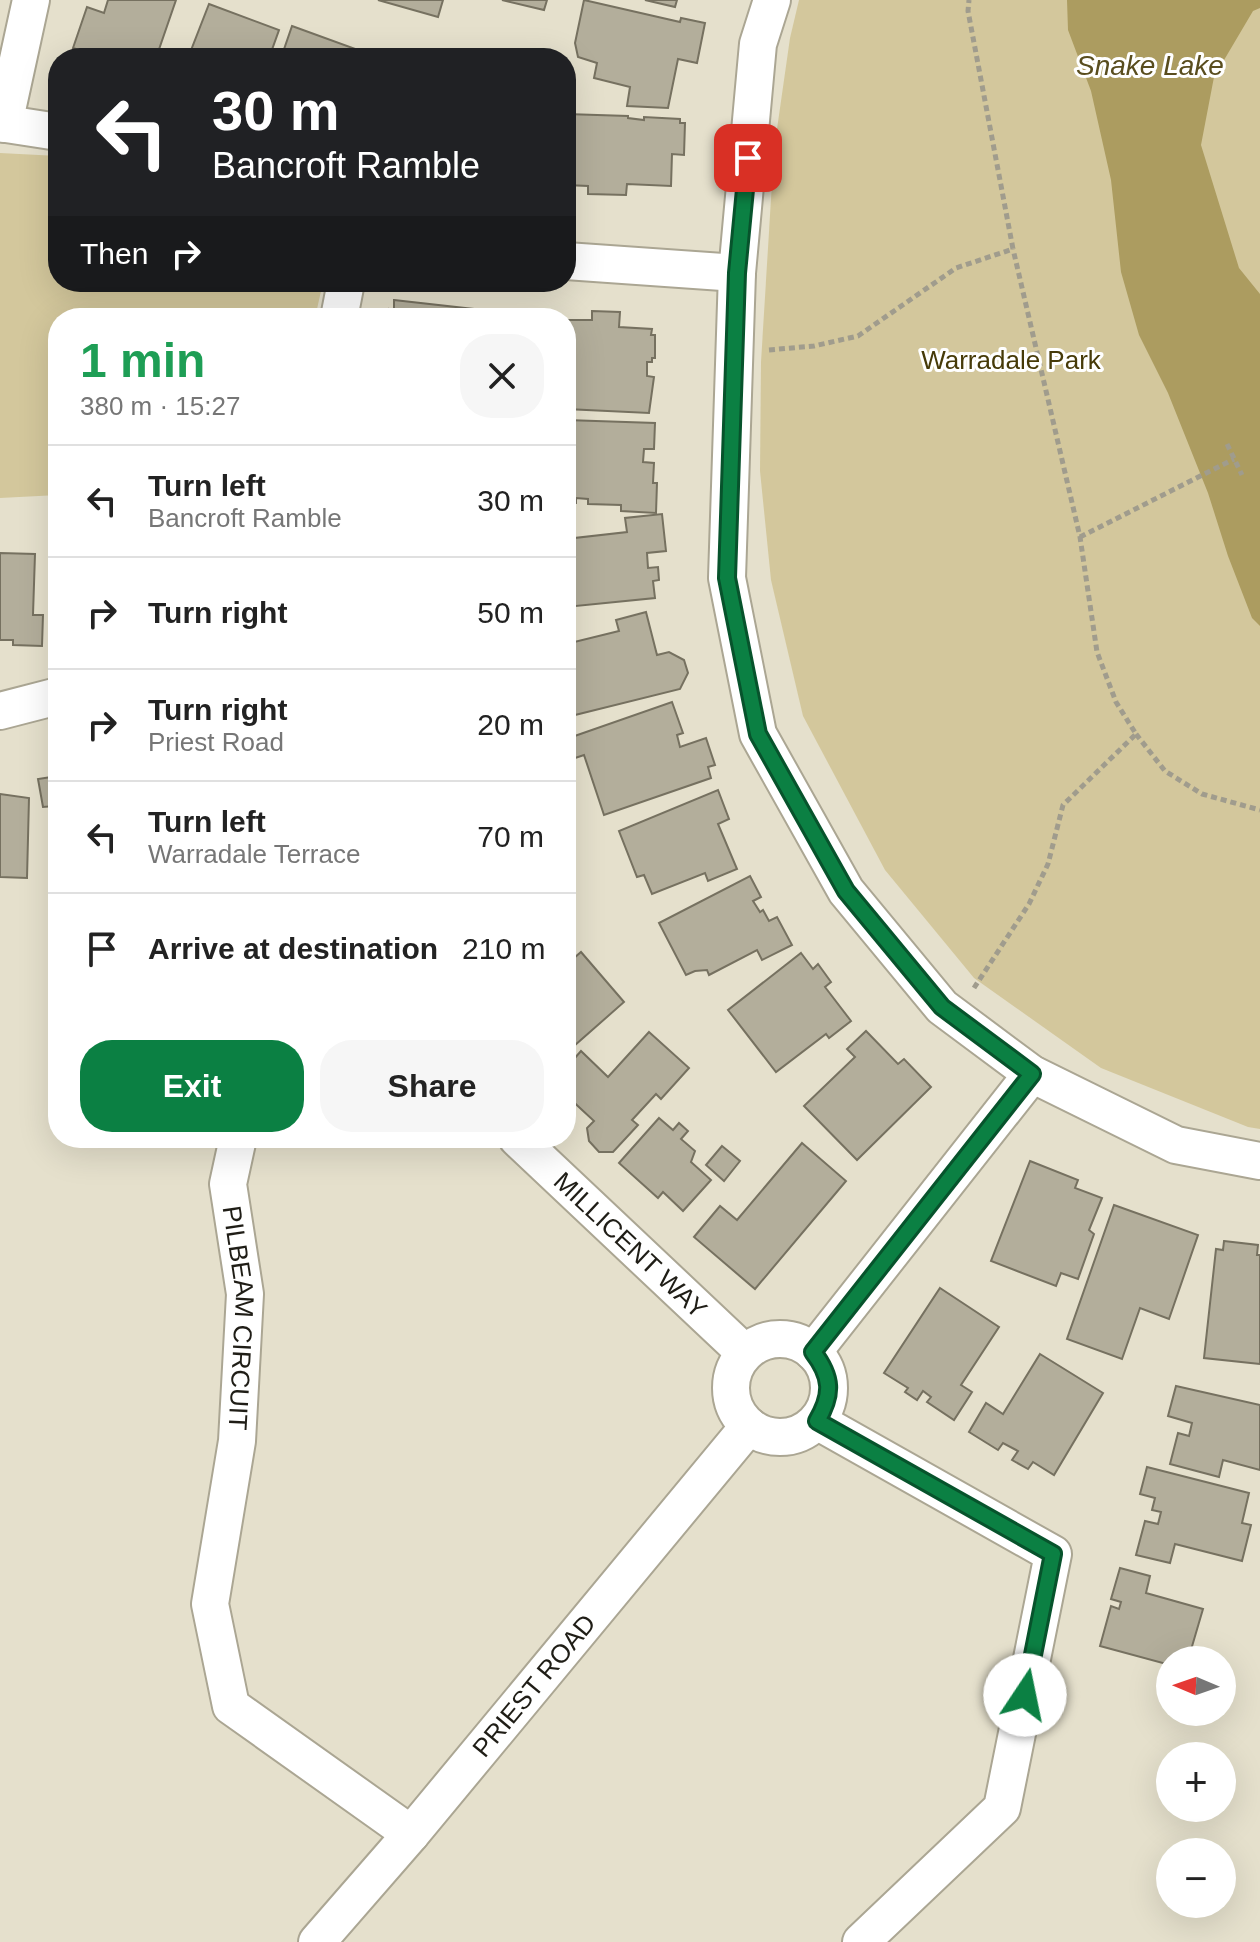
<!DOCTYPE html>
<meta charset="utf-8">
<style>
body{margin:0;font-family:Helvetica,sans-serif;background:#f6f6f6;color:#222;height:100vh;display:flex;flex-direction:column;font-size:30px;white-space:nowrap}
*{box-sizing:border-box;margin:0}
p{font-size:26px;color:#767676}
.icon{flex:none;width:44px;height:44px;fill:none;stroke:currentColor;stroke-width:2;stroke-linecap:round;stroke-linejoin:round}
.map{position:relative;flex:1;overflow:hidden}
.sheet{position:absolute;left:48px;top:308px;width:528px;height:840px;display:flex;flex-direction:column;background:#fff;border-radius:32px;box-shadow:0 8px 32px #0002}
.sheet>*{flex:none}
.top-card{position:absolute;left:48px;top:48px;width:528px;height:244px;border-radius:32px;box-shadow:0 8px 32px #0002;background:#202124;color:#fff;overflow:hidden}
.needle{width:52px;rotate:272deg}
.controls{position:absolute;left:1156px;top:1646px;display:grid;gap:16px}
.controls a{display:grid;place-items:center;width:80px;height:80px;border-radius:50%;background:#fff;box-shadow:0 8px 32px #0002;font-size:40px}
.pin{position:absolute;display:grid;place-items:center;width:68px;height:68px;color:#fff;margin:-34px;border-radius:16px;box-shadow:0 4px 12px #0006}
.me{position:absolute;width:88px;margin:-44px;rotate:11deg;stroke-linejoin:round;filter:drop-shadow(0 0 6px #0008)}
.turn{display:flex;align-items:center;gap:28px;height:168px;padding:0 32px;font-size:36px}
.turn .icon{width:104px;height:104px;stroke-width:2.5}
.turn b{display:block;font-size:56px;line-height:68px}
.then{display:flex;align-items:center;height:76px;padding:0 32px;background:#0003;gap:16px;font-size:30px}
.round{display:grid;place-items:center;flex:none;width:84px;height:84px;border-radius:32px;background:#f6f6f6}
.headline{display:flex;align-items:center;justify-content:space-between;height:136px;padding:0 32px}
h1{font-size:48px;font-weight:700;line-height:60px;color:#1e9e55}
.primary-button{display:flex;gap:16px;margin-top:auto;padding:16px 32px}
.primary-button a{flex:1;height:92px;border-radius:32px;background:#0b8043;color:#fff;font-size:32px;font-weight:700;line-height:92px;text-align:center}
.primary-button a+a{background:#f6f6f6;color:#222}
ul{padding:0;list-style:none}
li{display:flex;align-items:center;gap:24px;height:112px;padding:0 32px;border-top:2px solid #e0e0e0}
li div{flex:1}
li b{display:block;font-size:30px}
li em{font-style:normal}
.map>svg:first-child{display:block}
.green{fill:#d3c79c}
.water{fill:#ac9c60}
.building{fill:#b3ae9b;stroke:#767160;stroke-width:2}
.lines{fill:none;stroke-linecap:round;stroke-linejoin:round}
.minor-casing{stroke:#aba693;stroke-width:40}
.path{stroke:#a09c8d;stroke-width:5;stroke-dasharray:6 4;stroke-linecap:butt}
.minor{stroke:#fff;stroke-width:36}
.route-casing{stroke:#07532c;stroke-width:20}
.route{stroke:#0b8043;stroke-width:14}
.labels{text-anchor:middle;stroke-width:6;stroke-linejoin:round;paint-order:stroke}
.park-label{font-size:26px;fill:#463a08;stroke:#fff}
.street-label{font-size:26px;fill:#1f1d16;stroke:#fff}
.water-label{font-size:28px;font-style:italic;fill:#594d1e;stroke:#fff}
</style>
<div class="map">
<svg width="1260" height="1942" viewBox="0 0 1260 1942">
<rect width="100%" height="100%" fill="#e5e0cc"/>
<g class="green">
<path d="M 799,0 L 1260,0 L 1260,1129 L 1248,1127 L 1101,1068 L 974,978 L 885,870 L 803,716 L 771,580 L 760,471 L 761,362 L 774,150 L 790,38 Z"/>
<path d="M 0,153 L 58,156 L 58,282 L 323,282 L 315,318 L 58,318 L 58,495 L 0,498 Z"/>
</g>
<path class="water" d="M 1067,0 L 1260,0 L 1260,8 L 1253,11 L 1214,77 L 1201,145 L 1239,268 L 1260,294 L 1260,626 L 1252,618 L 1228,556 L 1208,493 L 1168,393 L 1139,335 L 1121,272 L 1111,180 L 1091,91 L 1068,30 Z"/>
<g class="building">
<path d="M 108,0 L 176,0 L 156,58 L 123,58 L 108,51 L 105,58 L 103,58 L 73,48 L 87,7 L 104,13 Z"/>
<path d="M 378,0 L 443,0 L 438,17 Z"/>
<path d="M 502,0 L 547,0 L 544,10 Z"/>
<path d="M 584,0 L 680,22 L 681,18 L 705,23 L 697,63 L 678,59 L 668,108 L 627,106 L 630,87 L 594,78 L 597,63 L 578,57 L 575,43 Z"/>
<path d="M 645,0 L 677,0 L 675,7 Z"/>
<path d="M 209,4 L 279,30 L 269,58 L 188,58 Z"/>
<path d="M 292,26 L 361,51 L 358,58 L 281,58 Z"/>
<path d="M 566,114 L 628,116 L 628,118 L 644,120 L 644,117 L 680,119 L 680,123 L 685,123 L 684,155 L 672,154 L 671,186 L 627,184 L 626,195 L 588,194 L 588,186 L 566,185 Z"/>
<path d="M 394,300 L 500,312 L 500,318 L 388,318 L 389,309 L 394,310 Z"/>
<path d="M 592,311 L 620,312 L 619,327 L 652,329 L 651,335 L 655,335 L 655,358 L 652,358 L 652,362 L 647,362 L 647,376 L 654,377 L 649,413 L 566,409 L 566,320 L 592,320 Z"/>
<path d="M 566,420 L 655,423 L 654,449 L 644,449 L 643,462 L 654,463 L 653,483 L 657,483 L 656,513 L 621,511 L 621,505 L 588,504 L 588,499 L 576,498 L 576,503 L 566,502 Z"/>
<path d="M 662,514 L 666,551 L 647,553 L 648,568 L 658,567 L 659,580 L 653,581 L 655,598 L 566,607 L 566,539 L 627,532 L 625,518 Z"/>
<path d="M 0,553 L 35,554 L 33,615 L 43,615 L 42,646 L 13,645 L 13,640 L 0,640 Z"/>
<path d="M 646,612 L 657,655 L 669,652 L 684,660 L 688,673 L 680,689 L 571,716 L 566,696 L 566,644 L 619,631 L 616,620 Z"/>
<path d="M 672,702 L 683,733 L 677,735 L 680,747 L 706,738 L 715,765 L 708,767 L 711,778 L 604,815 L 584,755 L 566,761 L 566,739 Z"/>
<path d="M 58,776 L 58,823 L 55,806 L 43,807 L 38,779 Z"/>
<path d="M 718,790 L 729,819 L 718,824 L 737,869 L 708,881 L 705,873 L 652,894 L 644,875 L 637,877 L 619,831 Z"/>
<path d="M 0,794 L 29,798 L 27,878 L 0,877 Z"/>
<path d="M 750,876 L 761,897 L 753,901 L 760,912 L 763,910 L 769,921 L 777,917 L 792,945 L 762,960 L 757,950 L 709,975 L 707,970 L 695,971 L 686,975 L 659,923 Z"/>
<path d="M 581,952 L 624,1002 L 566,1053 L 566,965 Z"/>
<path d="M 801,953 L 813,969 L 818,964 L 831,982 L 825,987 L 851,1021 L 829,1038 L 826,1034 L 776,1072 L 728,1010 Z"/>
<path d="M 866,1031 L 898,1064 L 904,1059 L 931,1087 L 857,1160 L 804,1106 L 855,1057 L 847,1049 Z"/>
<path d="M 649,1032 L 689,1068 L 661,1099 L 656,1094 L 632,1120 L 638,1125 L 613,1152 L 599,1152 L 589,1141 L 587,1128 L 594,1121 L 566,1095 L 566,1068 L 581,1051 L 608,1077 Z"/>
<path d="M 659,1118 L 673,1130 L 679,1123 L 688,1131 L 681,1139 L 695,1151 L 691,1162 L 711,1180 L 683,1211 L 663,1192 L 658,1198 L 619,1163 Z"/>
<path d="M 802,1143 L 846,1181 L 755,1289 L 694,1237 L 720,1206 L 737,1220 Z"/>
<path d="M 722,1146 L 740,1161 L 724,1181 L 706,1165 Z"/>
<path d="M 1030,1161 L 1078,1180 L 1075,1188 L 1102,1198 L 1089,1230 L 1094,1234 L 1078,1279 L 1061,1273 L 1056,1286 L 991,1261 Z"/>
<path d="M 1114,1205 L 1198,1235 L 1169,1319 L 1140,1308 L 1122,1359 L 1067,1339 Z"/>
<path d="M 1224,1241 L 1258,1245 L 1257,1255 L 1260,1255 L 1260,1364 L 1204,1358 L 1216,1249 L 1223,1250 Z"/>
<path d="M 940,1288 L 999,1327 L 961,1385 L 972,1392 L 954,1420 L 927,1402 L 931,1397 L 923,1391 L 917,1400 L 905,1392 L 908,1388 L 884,1373 Z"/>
<path d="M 1040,1354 L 1103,1393 L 1054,1475 L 1033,1462 L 1028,1469 L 1012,1460 L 1018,1451 L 1003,1443 L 998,1450 L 969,1432 L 986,1403 L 1003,1414 Z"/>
<path d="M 1176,1386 L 1260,1405 L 1260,1470 L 1223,1460 L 1219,1477 L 1170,1464 L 1178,1433 L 1189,1436 L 1192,1423 L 1168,1416 Z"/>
<path d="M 1147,1467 L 1249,1493 L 1242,1523 L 1251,1525 L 1242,1561 L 1175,1544 L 1170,1563 L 1136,1555 L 1145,1521 L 1158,1524 L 1161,1512 L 1152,1510 L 1155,1498 L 1140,1494 Z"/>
<path d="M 1120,1568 L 1150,1576 L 1146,1593 L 1203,1609 L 1188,1660 L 1170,1660 L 1170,1665 L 1100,1646 L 1111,1606 L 1119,1609 L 1121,1602 L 1111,1599 Z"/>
</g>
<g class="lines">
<defs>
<g id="minor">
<path d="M 772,0 L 758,44 L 737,273 L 727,578 L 758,734 L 846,891 L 942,1007 L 1032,1074 L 1176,1145 L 1260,1161"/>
<path d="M 0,123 L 58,132"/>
<path d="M 4,124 L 31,0"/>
<path d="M 566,261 L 737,273"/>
<path d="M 339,318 L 346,282"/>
<path d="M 0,711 L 58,696"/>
<path id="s1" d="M 238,1138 L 228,1184 L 245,1294 L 237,1441 L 210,1604 L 231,1706 L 411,1834"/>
<path id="s2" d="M 517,1138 L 745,1353"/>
<circle cx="780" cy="1388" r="49"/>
<path d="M 813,1352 L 1032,1074"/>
<path d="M 817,1421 L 1053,1554 L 1002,1808 L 861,1942"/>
<path id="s3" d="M 317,1942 L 411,1834 L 749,1426"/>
</g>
</defs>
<use href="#minor" class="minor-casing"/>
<g class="path">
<path d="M 769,350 L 814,346 L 858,336 L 956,268 L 1013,249 L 968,11 L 969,0"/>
<path d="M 1227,444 L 1242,475"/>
<path d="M 1080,537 L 1234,459"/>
<path d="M 1136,734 L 1165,771 L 1202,794 L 1260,810"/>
<path d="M 974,988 L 1029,904 L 1048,864 L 1063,805 L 1136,734 L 1116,702 L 1097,652 L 1080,537 L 1013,249"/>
</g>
<use href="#minor" class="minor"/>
</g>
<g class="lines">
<defs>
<path id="route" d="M 748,158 L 737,273 L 727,578 L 758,734 L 846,891 L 942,1007 L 1032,1074 L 813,1352 C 832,1377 833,1394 817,1421 L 1053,1554 L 1025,1695"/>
</defs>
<use href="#route" class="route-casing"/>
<use href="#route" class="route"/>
</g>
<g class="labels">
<g class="park-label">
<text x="1011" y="369">Warradale Park</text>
</g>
<g class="street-label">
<text dy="9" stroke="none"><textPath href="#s2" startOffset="156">MILLICENT WAY</textPath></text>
<text dy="9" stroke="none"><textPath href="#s1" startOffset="182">PILBEAM CIRCUIT</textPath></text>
<text dy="9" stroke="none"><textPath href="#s3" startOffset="336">PRIEST ROAD</textPath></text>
</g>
<g class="water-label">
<text x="1150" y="75">Snake Lake</text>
</g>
</g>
</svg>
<div class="controls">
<a><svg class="needle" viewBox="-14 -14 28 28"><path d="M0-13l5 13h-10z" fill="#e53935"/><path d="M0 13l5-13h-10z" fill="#767676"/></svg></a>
<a>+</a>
<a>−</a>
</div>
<div class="pin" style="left:748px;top:158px;background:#d93025"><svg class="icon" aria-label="arrive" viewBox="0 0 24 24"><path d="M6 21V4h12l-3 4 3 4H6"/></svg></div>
<svg class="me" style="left:1025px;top:1695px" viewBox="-20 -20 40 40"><circle r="19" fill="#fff"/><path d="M0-13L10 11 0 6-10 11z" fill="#0b8043"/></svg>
<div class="top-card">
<div class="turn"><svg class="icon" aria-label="left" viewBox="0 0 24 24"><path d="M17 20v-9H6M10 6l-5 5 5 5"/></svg><div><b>30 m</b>Bancroft Ramble</div></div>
<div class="then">Then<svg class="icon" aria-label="right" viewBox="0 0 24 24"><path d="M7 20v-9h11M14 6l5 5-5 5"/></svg></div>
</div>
<section class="sheet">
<div class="headline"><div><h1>1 min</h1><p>380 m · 15:27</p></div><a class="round"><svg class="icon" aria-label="close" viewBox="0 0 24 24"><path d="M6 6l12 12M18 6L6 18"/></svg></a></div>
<ul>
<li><svg class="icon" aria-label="left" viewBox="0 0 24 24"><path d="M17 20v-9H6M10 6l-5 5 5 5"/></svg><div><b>Turn left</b><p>Bancroft Ramble</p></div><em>30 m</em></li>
<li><svg class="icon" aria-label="right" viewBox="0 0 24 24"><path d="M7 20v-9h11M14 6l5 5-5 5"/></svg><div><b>Turn right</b></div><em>50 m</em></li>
<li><svg class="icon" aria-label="right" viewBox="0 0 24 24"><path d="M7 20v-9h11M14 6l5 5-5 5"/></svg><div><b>Turn right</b><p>Priest Road</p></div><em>20 m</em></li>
<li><svg class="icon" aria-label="left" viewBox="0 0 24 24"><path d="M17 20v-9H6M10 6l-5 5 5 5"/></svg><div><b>Turn left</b><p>Warradale Terrace</p></div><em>70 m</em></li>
<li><svg class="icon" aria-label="arrive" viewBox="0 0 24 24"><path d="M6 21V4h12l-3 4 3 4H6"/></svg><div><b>Arrive at destination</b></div><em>210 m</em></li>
</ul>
<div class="primary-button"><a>Exit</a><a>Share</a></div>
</section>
</div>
